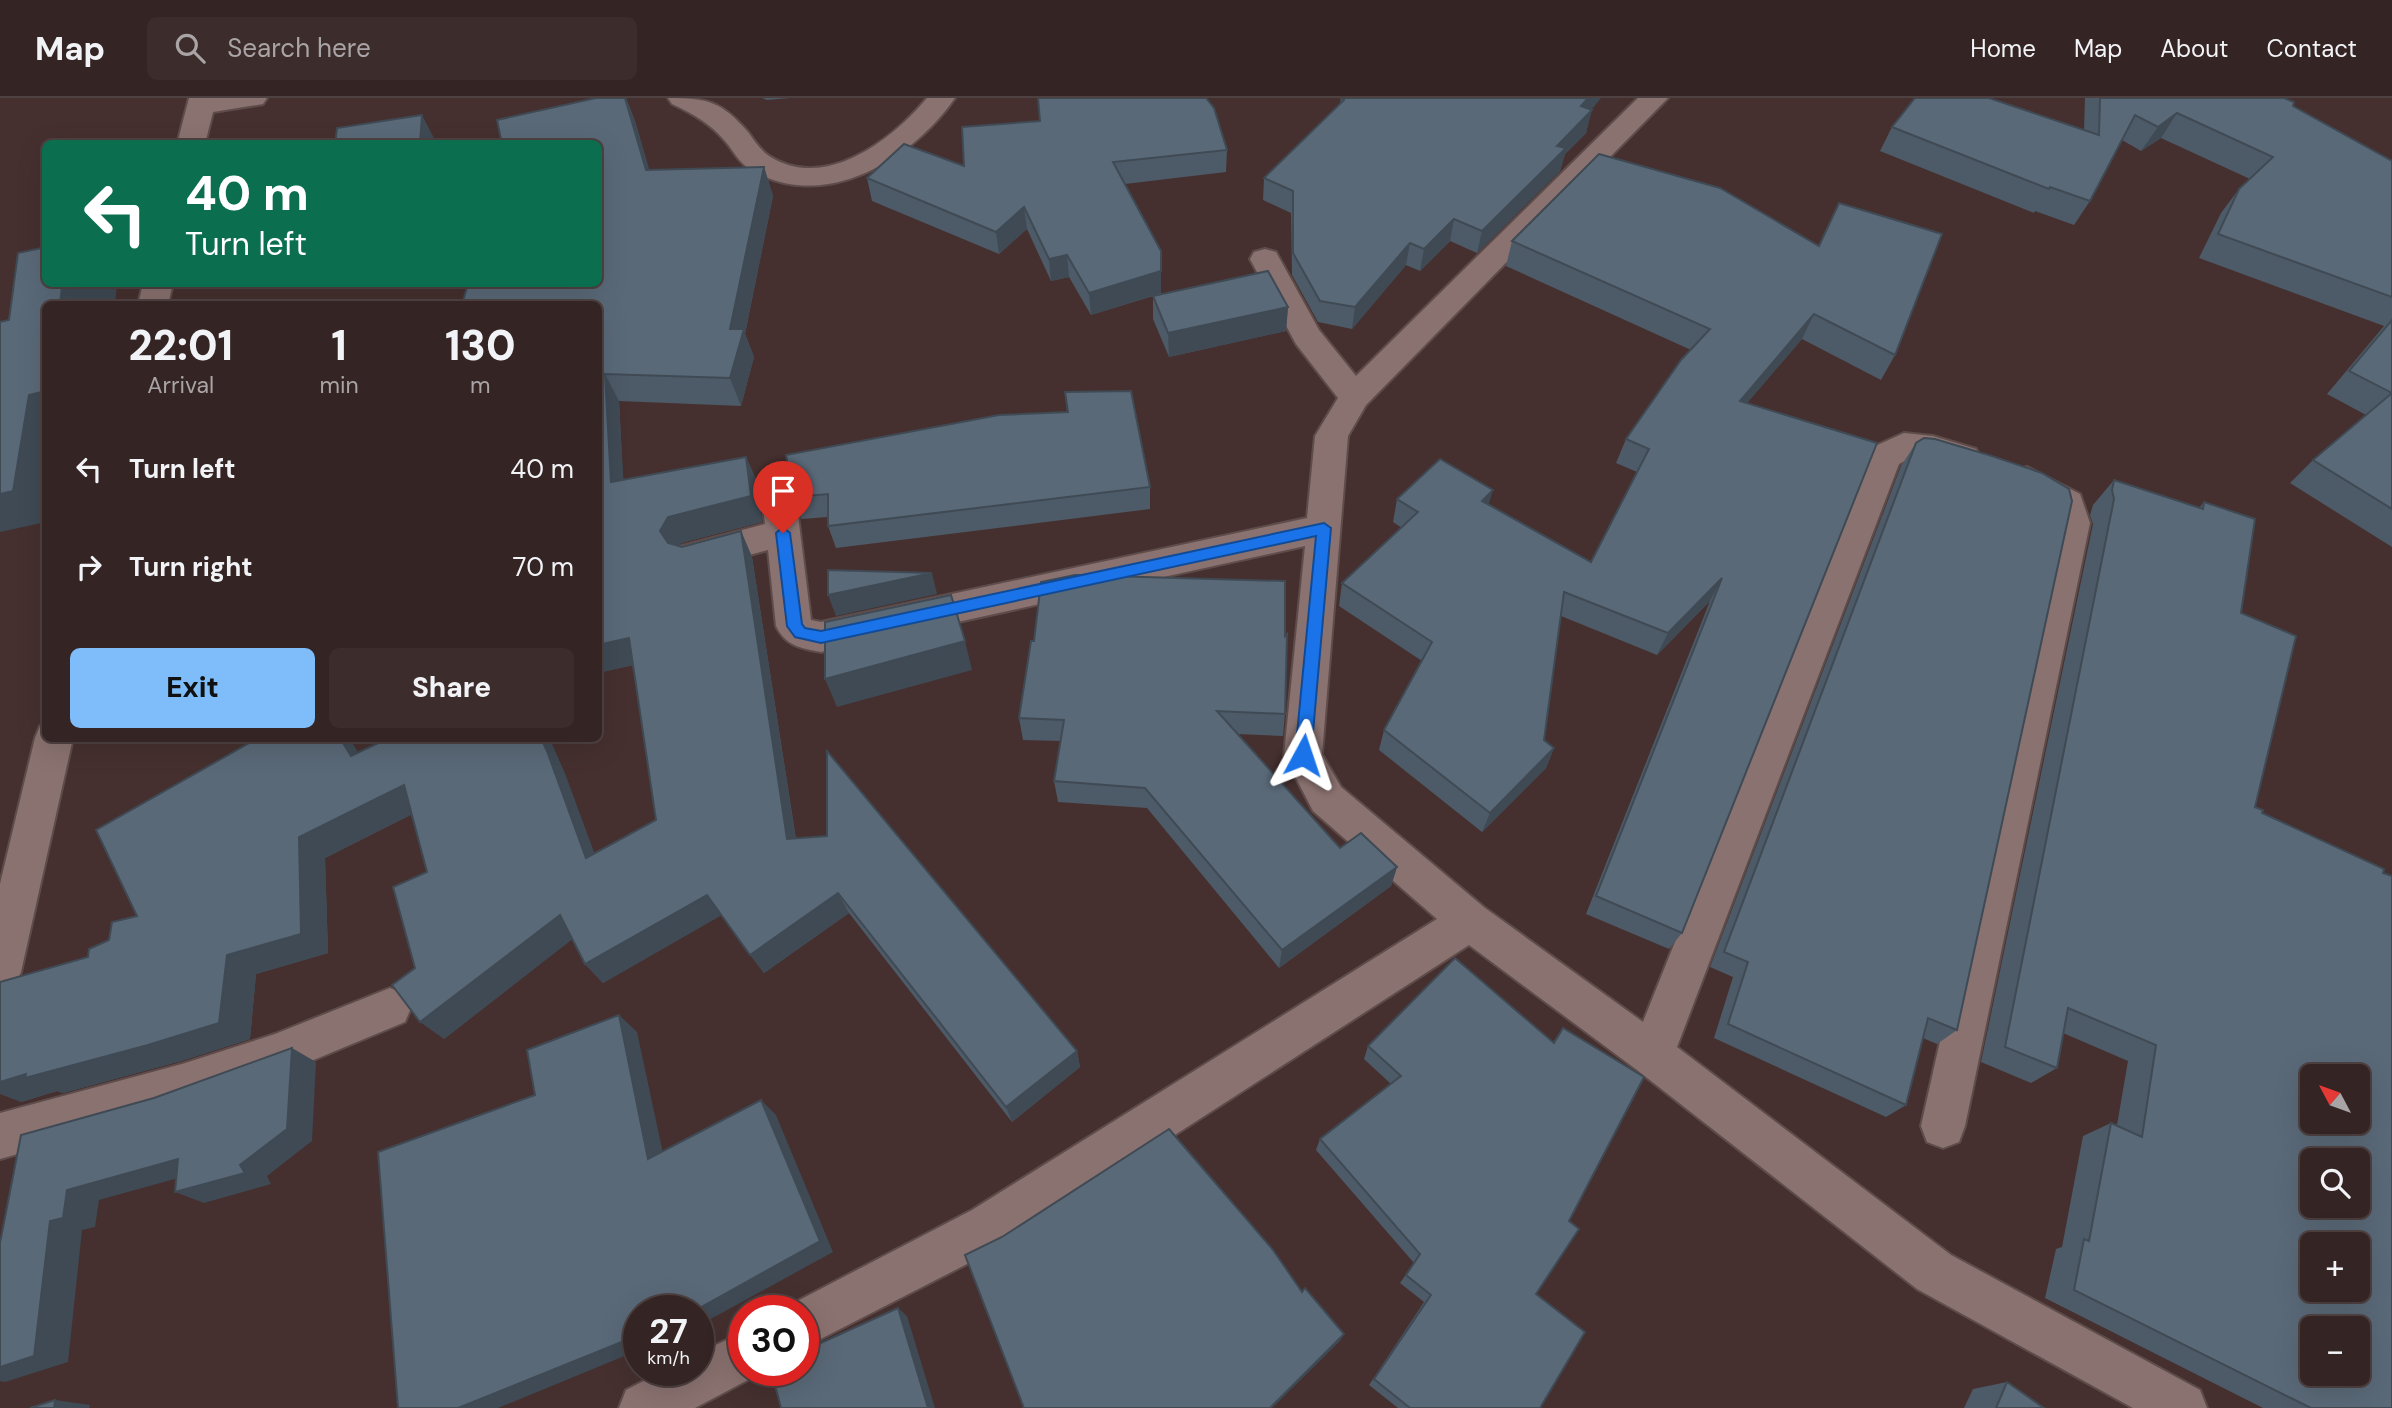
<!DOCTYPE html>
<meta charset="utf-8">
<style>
body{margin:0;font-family:"DM Sans",sans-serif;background:#3c2c2b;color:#f1f3f6;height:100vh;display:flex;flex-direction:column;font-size:26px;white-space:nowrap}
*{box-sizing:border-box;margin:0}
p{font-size:23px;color:#a9a4a6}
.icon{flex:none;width:38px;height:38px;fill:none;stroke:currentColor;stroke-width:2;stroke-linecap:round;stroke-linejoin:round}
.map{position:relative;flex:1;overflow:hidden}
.details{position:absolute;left:42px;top:203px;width:560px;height:441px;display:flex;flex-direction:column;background:#342423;border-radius:10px;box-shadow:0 7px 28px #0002,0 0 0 2px #4e4141}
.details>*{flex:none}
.banner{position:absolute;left:42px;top:42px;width:560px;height:147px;border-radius:10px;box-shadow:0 7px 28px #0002,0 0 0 2px #4e4141;background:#0b6e4f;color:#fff;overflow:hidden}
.needle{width:46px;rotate:311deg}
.controls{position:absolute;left:2300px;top:966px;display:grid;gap:14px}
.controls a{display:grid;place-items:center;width:70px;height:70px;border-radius:10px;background:#342423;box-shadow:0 7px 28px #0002,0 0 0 2px #4e4141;font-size:35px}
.speed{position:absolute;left:623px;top:1197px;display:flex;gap:14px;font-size:35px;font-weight:700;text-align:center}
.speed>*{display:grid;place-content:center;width:91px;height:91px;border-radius:50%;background:#342423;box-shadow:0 7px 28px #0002,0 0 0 2px #4e4141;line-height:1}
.speed small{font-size:18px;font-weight:400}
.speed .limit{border:10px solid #d22;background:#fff;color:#111}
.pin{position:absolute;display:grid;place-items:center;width:60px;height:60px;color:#fff;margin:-72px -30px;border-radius:50% 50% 50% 0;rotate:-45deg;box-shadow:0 0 7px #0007}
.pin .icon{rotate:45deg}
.me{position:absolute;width:77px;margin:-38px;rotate:5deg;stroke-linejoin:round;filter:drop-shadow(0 0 5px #0008)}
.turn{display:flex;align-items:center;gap:24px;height:147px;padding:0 28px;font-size:32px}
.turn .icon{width:91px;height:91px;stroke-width:2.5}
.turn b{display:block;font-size:49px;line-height:60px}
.eta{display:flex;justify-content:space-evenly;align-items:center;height:119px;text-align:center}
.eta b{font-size:42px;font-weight:800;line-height:49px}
.button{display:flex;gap:14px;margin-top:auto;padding:14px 28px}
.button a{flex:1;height:80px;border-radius:10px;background:#7ebdf9;color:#111;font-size:28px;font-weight:800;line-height:80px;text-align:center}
.button a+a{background:#3c2c2b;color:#f1f3f6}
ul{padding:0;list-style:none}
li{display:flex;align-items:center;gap:21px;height:98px;padding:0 28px}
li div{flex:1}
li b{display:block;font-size:26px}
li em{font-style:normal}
header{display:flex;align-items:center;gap:42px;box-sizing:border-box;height:98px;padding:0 35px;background:#342423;border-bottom:2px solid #4e4141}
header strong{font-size:33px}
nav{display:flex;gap:38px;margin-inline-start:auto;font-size:24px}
.search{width:490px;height:63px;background:#3c2c2b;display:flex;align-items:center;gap:18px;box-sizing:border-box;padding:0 24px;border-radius:10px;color:#a9a4a6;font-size:26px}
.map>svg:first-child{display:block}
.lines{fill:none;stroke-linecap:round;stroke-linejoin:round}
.minor-casing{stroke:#5e4c4b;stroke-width:4}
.minor{fill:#8a7270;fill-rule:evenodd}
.wall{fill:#4d5a67}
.shaded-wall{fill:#3f4a54}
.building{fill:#5a6978;stroke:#3f4a54;stroke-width:2;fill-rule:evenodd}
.route{fill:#1a73e8;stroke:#114b97;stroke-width:2}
</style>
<header>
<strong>Map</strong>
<div class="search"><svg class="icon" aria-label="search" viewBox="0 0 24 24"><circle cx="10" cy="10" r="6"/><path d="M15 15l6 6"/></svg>Search here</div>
<nav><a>Home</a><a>Map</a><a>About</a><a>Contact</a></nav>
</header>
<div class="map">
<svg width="2392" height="1310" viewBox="0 0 2392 1310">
<rect width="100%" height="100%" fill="#45302f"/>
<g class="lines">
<defs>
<g id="minor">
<path d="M 189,0 L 267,0 L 263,6 L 213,14 L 205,46 L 177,46 Z"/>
<path d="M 668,0 C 707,0 721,3 748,34 C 754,42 760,52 769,58 C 825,94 892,42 927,0 L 955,0 C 912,62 823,116 750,71 C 739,65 733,52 725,43 C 711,26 692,15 672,6 Z"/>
<path d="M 1638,0 L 1668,0 L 1366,307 L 1348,338 L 1322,656 L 1341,689 L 1485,810 L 1643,924 L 1873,349 L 1904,335 L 1933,338 L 1976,351 L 1981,360 L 1976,369 C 1950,377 1925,350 1899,366 L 1677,949 L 1951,1157 L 2200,1292 L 2207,1310 L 2133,1310 L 1917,1191 L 1637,972 L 1469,847 L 1006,1146 L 803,1250 L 803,1213 L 784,1213 L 786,1209 L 972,1112 L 1437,821 L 1313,713 L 1284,657 L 1305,448 L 821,554 C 800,550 786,548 776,528 L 768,452 L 694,472 L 682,468 L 676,458 L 682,448 L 765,426 L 760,385 L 765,376 L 777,372 L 789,376 L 794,385 L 811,522 L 821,524 L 1307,420 L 1315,338 L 1338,300 L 1296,246 L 1250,161 L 1254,154 L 1265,151 L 1276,154 L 1319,232 L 1356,278 Z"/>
<path d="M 143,186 L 173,186 L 168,206 L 138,206 Z"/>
<path d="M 2027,369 L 2080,396 L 2090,425 L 1965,1028 L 1959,1044 L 1943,1050 L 1927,1044 L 1921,1028 L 2056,425 L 2053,412 L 2015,391 L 2010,382 L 2015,373 Z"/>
<path d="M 46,627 L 46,640 L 73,640 L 21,874 L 15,888 L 0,894 L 0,786 L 35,640 L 40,628 Z"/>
<path d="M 390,890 L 405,896 L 411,910 L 405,924 L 275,978 L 182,1010 L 0,1061 L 0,1015 L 182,966 L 275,936 Z"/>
<path d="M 744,1234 L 744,1272 L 763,1272 L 761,1275 L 695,1310 L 619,1310 L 626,1292 L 665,1272 L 698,1272 L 698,1255 Z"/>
</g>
</defs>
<use href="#minor" class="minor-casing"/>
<use href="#minor" class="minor"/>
</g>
<g class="wall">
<path d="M 596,0 L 626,0 L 635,23 L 649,72 L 764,69 L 773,98 L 745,236 L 754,259 L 741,308 L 619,303 L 623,382 L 746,359 L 758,386 L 762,424 L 681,445 L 680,448 L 682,449 L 741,433 L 752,459 L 796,741 L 1077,953 L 1080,969 L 1012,1024 L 849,815 L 764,875 L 721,817 L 603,885 L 585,866 L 572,841 L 444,941 L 415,870 L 427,774 L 412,716 L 325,760 L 328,855 L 256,876 L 250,941 L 181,963 L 63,995 L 57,993 L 21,1004 L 88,859 L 137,818 L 358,655 L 388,640 L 549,640 L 565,676 L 594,756 L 656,722 L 633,567 L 598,575 L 598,206 Z"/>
<path d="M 762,0 L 790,0 L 767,2 Z"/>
<path d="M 1341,0 L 1591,12 L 1586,35 L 1565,56 L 1560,73 L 1477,155 L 1450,143 L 1420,173 L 1406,167 L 1352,231 L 1318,224 L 1292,177 L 1291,115 L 1263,102 L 1264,80 L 1340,6 Z"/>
<path d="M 2085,0 L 2284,0 L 2293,8 L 2392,63 L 2392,449 L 2290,385 L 2313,362 L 2366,317 L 2327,296 L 2384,228 L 2199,160 L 2221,115 L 2239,91 L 2250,81 L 2161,40 L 2141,53 L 2122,42 L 2090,103 L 2074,127 L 2035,113 L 2034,115 L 1880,53 L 1892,29 L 2084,32 Z"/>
<path d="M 1227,52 L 1226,74 L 1125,86 L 1161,195 L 1288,209 L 1286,233 L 1169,259 L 1153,221 L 1153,198 L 1091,217 L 1069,179 L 1051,183 L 1027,131 L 999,156 L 872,103 L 867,80 L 964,68 Z"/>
<path d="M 1599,56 L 1895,257 L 1881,282 L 1802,241 L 1747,305 L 1682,835 L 1669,851 L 1586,816 L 1710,503 L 1657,557 L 1561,518 L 1544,642 L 1554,650 L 1546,670 L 1482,734 L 1379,652 L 1384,632 L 1422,563 L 1339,508 L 1342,485 L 1402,430 L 1393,424 L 1397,401 L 1489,406 L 1591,464 L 1637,374 L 1616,365 L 1626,341 L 1691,252 L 1506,168 L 1512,143 Z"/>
<path d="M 1065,294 L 1150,389 L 1150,411 L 836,450 L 828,428 L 828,419 L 801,421 L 793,399 L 1067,314 Z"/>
<path d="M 1916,345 L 1957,932 L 1937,946 L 1923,940 L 1906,1007 L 1886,1019 L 1714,940 L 1733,879 L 1710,869 L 1901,368 Z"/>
<path d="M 2114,382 L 2199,410 L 2204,404 L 2241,515 L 2255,709 L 2262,715 L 2383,775 L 2392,1310 L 2263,1310 L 2045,1200 L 2056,1151 L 2062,1149 L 2083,1038 L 2111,1025 L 2117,1027 L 2128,963 L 2063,935 L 2057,970 L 2031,985 L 1981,964 L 2093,426 L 2090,417 L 2093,407 Z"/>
<path d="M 1034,543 L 1285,616 L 1283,638 L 1237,636 L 1340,750 L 1397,769 L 1391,788 L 1279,870 L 1147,710 L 1058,704 L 1054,683 L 1061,643 L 1023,642 L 1019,620 Z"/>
<path d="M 1563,930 L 1569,1123 L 1536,1196 L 1540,1310 L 1398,1310 L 1369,1287 L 1424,1204 L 1400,1185 L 1414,1165 L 1316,1052 L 1320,1041 L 1391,986 L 1364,961 L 1368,948 L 1553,944 Z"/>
<path d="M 2007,1284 L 2044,1310 L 1964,1310 L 1973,1291 Z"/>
</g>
<g class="shaded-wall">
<path d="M 625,0 L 635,23 L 658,101 L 646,72 Z"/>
<path d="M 1588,0 L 1601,0 L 1584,21 L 1592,12 L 1586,35 L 1565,56 L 1560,73 L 1477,155 L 1482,133 Z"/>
<path d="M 2177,15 L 2161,40 L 2141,53 L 2158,29 Z"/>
<path d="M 422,17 L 437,46 L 420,46 Z"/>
<path d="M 764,69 L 773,98 L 745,236 L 754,259 L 741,308 L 730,280 L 730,231 Z"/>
<path d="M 1024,109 L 1027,131 L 999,156 L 996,134 Z"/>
<path d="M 1454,121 L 1450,143 L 1420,173 L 1424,151 Z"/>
<path d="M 1410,145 L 1406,167 L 1352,231 L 1355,209 Z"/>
<path d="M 1161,153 L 1161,195 L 1091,217 L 1089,195 Z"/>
<path d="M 1067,157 L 1069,179 L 1051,183 L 1049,161 Z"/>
<path d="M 77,186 L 117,186 L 115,206 L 60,206 L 62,189 Z"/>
<path d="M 1288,209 L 1286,233 L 1169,259 L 1168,235 Z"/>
<path d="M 1814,216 L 1802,241 L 1728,327 L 1740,303 Z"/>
<path d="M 605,276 L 619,303 L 625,411 L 611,384 Z"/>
<path d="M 46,293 L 46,424 L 0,434 L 0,396 L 29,297 Z"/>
<path d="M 746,359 L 758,386 L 762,424 L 681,445 L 674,459 L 660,433 L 668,419 Z"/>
<path d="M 1493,392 L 1486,415 L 1482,403 Z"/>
<path d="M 741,433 L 752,459 L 799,762 L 787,741 Z"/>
<path d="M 932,475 L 937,496 L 836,518 L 828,497 Z"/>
<path d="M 1722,480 L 1710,503 L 1657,557 L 1668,535 Z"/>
<path d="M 629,540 L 644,564 L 598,575 L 598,547 Z"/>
<path d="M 965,543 L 972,572 L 837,609 L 825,581 Z"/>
<path d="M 340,640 L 349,640 L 375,681 L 351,658 Z"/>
<path d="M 541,640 L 549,640 L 565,676 L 604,781 L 586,760 Z"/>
<path d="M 1554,650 L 1546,670 L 1482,734 L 1490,715 Z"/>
<path d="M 404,687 L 427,709 L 325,760 L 328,855 L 256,876 L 250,941 L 181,963 L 63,995 L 57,993 L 21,1004 L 0,996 L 0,984 L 227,857 L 299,739 Z"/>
<path d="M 1397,769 L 1391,788 L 1279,870 L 1282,852 Z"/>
<path d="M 838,795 L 849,815 L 764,875 L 750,857 Z"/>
<path d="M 707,797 L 722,817 L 603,885 L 585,866 Z"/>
<path d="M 560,817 L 579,836 L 444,941 L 420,924 Z"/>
<path d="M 619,917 L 637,934 L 667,1074 L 648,1061 Z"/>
<path d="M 292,950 L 316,964 L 312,1043 L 267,1078 L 271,1086 L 204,1105 L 175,1094 L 240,1067 Z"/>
<path d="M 1077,953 L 1080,969 L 1012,1024 L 1006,1009 Z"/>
<path d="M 761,1002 L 776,1017 L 833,1154 L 698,1228 L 698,1213 L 694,1213 Z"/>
<path d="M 178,1061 L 207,1072 L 99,1102 L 95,1129 L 82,1132 L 68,1264 L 5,1284 L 0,1283 L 0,1269 L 50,1123 L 67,1092 Z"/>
<path d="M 898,1210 L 907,1218 L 935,1310 L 928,1310 Z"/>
<path d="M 1344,1236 L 1340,1243 L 1272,1310 L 1270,1310 Z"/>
<path d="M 639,1237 L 639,1252 L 498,1310 L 458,1310 Z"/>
<path d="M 55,1302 L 90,1307 L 89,1310 L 54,1310 Z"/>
</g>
<g class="building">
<path d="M 596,0 L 625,0 L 646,72 L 764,69 L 730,231 L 744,231 L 730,280 L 605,276 L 611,384 L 746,359 L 751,398 L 668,419 L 660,433 L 668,445 L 682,449 L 741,433 L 787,741 L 827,738 L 827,653 L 1077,953 L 1006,1009 L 838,795 L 750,857 L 707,797 L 585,866 L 560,817 L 420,924 L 392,887 L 415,870 L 393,789 L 427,774 L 404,687 L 299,739 L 301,836 L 227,857 L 219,925 L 148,947 L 25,980 L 26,976 L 0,984 L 0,884 L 88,859 L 89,851 L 109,842 L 112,824 L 137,818 L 96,732 L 258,640 L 340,640 L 351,658 L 389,640 L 541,640 L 547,653 L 586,760 L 656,722 L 629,540 L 598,547 L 598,206 L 462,206 L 468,186 L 598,186 L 598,46 L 502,46 L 497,22 Z"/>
<path d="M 1038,0 L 1206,0 L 1214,10 L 1227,52 L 1113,64 L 1161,153 L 1161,173 L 1089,195 L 1067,157 L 1049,161 L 1024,109 L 996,134 L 867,80 L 904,46 L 964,68 L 962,29 L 1040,23 Z"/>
<path d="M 1341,0 L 1588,0 L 1581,8 L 1592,12 L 1557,48 L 1566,50 L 1482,133 L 1454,121 L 1424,151 L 1410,145 L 1355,209 L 1320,203 L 1293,155 L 1293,93 L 1264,80 L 1344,2 Z"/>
<path d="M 1915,0 L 1989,0 L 2099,37 L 2100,0 L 2284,0 L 2294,4 L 2293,8 L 2392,63 L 2392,199 L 2218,136 L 2239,91 L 2273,59 L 2177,15 L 2158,29 L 2135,17 L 2090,103 L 2050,89 L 2049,91 L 1892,29 Z"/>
<path d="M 422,17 L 420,46 L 335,46 L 337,30 Z"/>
<path d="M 1599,56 L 1720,90 L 1819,148 L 1839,105 L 1942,136 L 1895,257 L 1814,216 L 1740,303 L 1877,345 L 1682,835 L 1596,798 L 1722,480 L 1668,535 L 1564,494 L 1544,642 L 1554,650 L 1490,715 L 1384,632 L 1432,544 L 1342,485 L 1418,414 L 1397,401 L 1440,361 L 1493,392 L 1482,403 L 1591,464 L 1649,351 L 1626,341 L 1681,262 L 1710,231 L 1512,143 Z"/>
<path d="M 46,149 L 46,186 L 77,186 L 62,189 L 60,206 L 46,206 L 46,293 L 29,297 L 13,393 L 0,396 L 0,224 L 9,222 L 18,155 Z"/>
<path d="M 1268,173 L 1288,209 L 1168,235 L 1153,198 Z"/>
<path d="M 2392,222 L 2392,295 L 2349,273 Z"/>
<path d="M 1131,293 L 1150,389 L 828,428 L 828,396 L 793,399 L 786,357 L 999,317 L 1068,314 L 1065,294 Z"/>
<path d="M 2392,295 L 2392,411 L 2313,362 Z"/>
<path d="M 1924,340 L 1935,341 L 1992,358 L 2042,375 L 2069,391 L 2072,403 L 1957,932 L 1928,920 L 1906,1007 L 1728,926 L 1748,864 L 1724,854 L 1916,345 Z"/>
<path d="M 2114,382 L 2203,411 L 2204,404 L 2255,421 L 2241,515 L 2296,538 L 2255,709 L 2263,712 L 2262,715 L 2384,771 L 2383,775 L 2392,778 L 2392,1310 L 2311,1310 L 2074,1192 L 2084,1141 L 2089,1143 L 2111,1025 L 2142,1039 L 2156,947 L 2068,910 L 2057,970 L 2005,949 L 2114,401 L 2112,392 ZM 2312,978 L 2357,978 L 2357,1024 L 2312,1024 ZM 2312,1062 L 2357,1062 L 2357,1108 L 2312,1108 ZM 2312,1146 L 2357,1146 L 2357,1192 L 2312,1192 ZM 2312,1230 L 2357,1230 L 2357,1276 L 2312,1276 Z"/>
<path d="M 828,472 L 932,475 L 828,497 Z"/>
<path d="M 1075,477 L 1285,483 L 1285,538 L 1287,536 L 1285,616 L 1217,613 L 1340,750 L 1361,735 L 1397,769 L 1282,852 L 1145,690 L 1054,683 L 1064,622 L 1019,620 L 1031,543 L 1034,543 L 1041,484 Z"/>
<path d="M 951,497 L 965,543 L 825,581 L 825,524 Z"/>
<path d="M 1455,860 L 1554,945 L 1563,930 L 1644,979 L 1569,1123 L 1579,1131 L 1536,1196 L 1585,1234 L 1540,1310 L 1410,1310 L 1374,1281 L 1431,1197 L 1406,1177 L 1420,1156 L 1320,1041 L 1401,978 L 1368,948 Z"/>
<path d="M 619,917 L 648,1061 L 761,1002 L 820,1143 L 694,1213 L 639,1213 L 639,1237 L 458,1310 L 398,1310 L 378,1054 L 535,997 L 527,952 Z"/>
<path d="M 292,950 L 287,1031 L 240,1067 L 245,1075 L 175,1094 L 178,1061 L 67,1092 L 63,1120 L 50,1123 L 34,1258 L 0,1269 L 0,1145 L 21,1037 L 154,1000 Z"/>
<path d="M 1169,1031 L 1273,1152 L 1302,1194 L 1305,1190 L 1344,1236 L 1270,1310 L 1024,1310 L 965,1157 L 1002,1139 Z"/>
<path d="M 898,1210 L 928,1310 L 781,1310 L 771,1272 L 803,1272 L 803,1253 Z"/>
<path d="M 2007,1284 L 2044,1310 L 1996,1310 Z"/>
<path d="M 55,1302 L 54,1310 L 30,1310 Z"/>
</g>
<path class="route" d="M 1324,425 L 1331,430 L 1311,657 L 1309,661 L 1297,661 L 1295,657 L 1316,438 L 821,545 L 795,539 L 787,528 L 776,435 L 783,429 L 790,435 L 802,526 L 805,530 L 821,533 Z"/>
</svg>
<div class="controls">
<a><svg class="needle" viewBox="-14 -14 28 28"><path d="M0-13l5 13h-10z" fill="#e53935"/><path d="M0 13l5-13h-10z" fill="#a9a4a6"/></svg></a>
<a><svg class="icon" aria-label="search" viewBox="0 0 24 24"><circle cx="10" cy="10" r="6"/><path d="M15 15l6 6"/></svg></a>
<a>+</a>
<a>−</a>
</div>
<div class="speed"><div>27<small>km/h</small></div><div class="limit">30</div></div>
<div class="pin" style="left:783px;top:435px;background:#d93025"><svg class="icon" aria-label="arrive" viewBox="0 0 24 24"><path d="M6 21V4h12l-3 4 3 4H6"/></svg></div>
<svg class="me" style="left:1303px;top:657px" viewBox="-20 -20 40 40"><path d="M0-17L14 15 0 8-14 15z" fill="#1a73e8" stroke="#fff" stroke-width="4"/></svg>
<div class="banner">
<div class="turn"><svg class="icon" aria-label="left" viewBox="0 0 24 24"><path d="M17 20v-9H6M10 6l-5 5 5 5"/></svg><div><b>40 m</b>Turn left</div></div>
</div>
<section class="details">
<div class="eta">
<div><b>22:01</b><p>Arrival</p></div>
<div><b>1</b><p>min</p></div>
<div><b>130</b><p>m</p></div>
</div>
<ul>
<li><svg class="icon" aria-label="left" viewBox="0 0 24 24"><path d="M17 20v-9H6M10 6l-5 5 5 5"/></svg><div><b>Turn left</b></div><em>40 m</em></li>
<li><svg class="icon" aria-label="right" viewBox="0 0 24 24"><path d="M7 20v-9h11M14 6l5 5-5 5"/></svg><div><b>Turn right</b></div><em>70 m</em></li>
</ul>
<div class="button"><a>Exit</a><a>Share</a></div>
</section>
</div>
